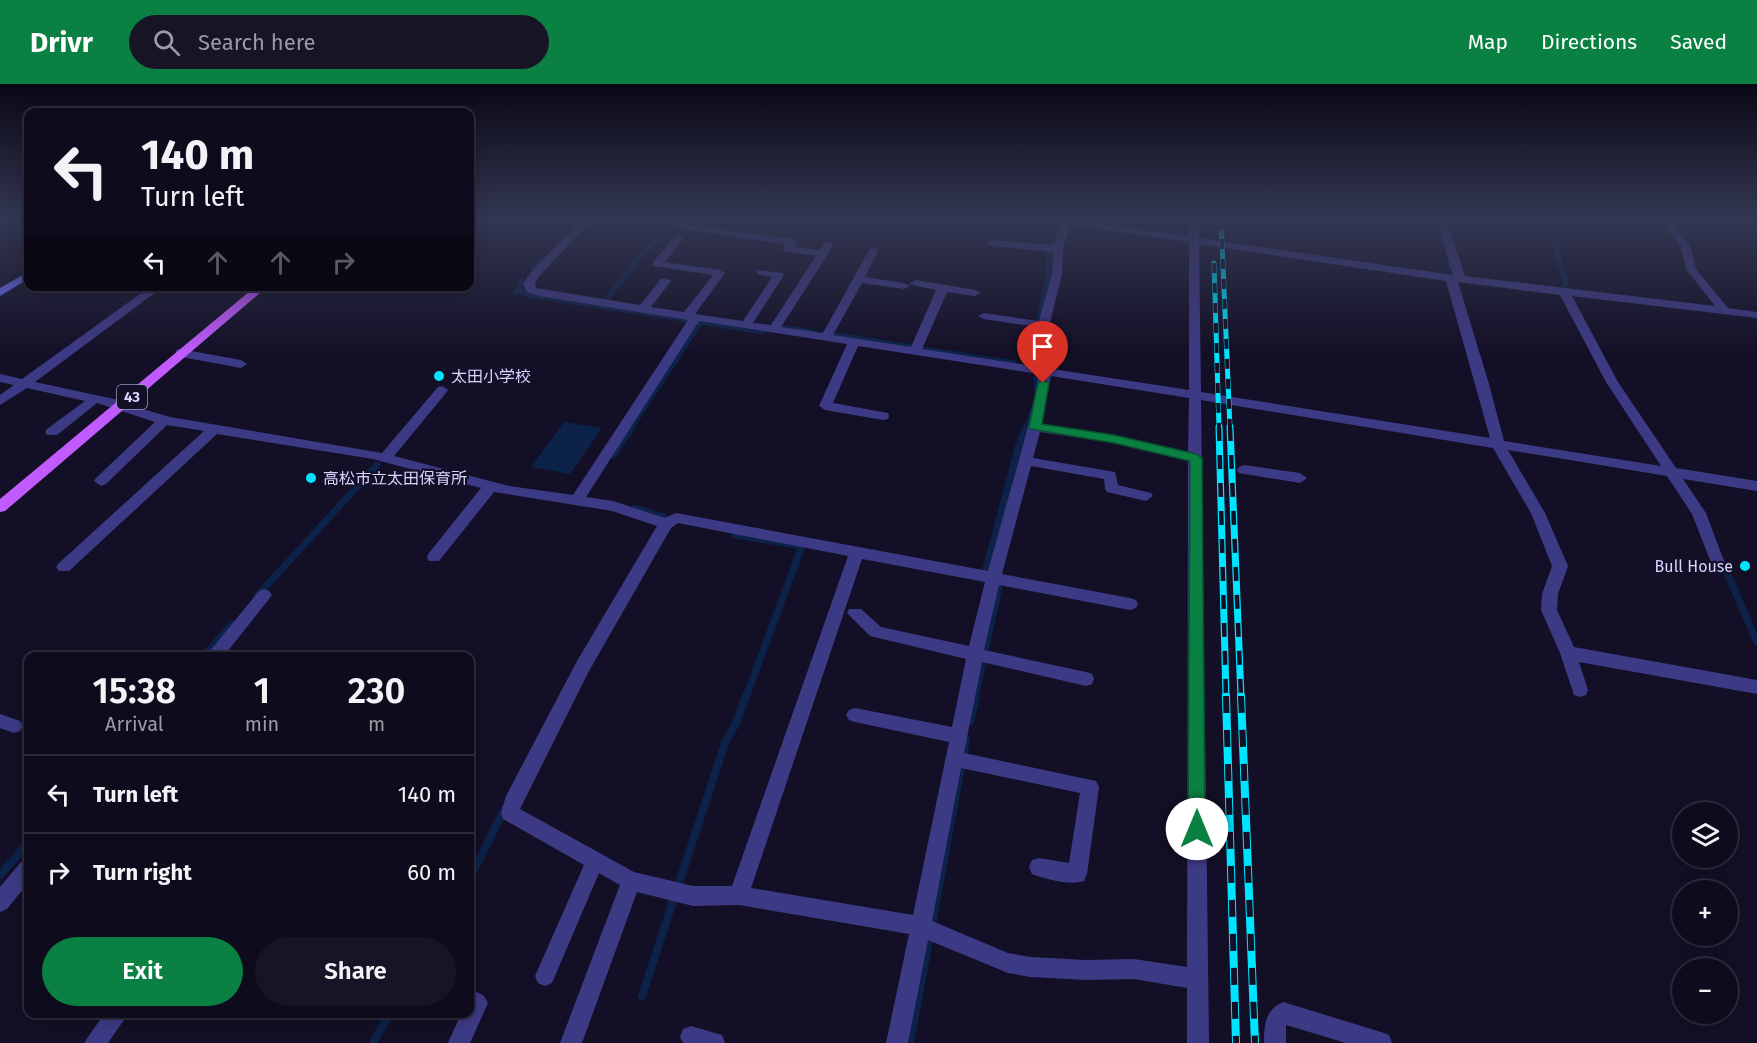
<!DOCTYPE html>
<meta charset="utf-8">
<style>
body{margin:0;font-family:"Fira Sans","Noto Sans JP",sans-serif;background:#171425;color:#f1f3f6;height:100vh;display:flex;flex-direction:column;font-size:22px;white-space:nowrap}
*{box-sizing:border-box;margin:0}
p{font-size:20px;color:#9b9ba3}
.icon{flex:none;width:33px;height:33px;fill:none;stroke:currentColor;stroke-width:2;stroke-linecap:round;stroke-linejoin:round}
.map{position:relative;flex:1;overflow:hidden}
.side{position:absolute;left:24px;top:568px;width:450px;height:366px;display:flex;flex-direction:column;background:#0e0b1c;border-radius:12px;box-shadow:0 3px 15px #0003,0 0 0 2px #2e2b3b}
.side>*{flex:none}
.banner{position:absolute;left:24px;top:24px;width:450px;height:183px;border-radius:12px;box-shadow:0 3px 15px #0003,0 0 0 2px #2e2b3b;background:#0e0b1c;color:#f1f3f6;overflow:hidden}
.fabs{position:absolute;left:1672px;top:718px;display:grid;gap:12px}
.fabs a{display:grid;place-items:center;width:66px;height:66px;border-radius:50%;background:#0e0b1c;box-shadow:0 3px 15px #0003,0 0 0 2px #2e2b3b;font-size:30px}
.pin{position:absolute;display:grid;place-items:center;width:51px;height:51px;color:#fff;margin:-62px -26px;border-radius:50% 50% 50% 0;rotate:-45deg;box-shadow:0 0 6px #0007}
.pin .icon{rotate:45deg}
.me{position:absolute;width:66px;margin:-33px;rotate:0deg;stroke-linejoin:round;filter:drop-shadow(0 0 4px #0008)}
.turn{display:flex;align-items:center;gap:21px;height:126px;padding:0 18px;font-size:27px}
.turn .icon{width:78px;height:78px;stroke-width:2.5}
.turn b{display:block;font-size:42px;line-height:51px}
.lanes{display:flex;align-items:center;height:57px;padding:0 18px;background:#0003;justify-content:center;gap:30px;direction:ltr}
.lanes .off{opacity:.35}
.eta{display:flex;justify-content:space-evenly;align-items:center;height:102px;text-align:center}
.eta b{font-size:36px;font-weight:600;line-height:42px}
.cta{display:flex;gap:12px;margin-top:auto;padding:12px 18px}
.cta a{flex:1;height:69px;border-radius:36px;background:#0b8043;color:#fff;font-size:24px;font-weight:600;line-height:69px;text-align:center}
.cta a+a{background:#171425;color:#f1f3f6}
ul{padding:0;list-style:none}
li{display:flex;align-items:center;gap:18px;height:78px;padding:0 18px;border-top:2px solid #2e2b3b}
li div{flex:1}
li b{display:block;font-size:22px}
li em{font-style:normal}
header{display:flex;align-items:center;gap:36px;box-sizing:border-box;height:84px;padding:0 30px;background:#0b8043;color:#fff}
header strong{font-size:28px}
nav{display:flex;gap:33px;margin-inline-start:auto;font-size:21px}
.search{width:420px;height:54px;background:#171425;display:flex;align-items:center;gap:15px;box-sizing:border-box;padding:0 21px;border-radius:33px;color:#9b9ba3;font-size:22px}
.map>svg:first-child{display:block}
.water{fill:#0c2248}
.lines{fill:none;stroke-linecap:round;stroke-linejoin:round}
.stream-far2{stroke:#0c2248;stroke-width:5}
.stream-far1{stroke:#0c2248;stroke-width:7}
.stream{stroke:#0c2248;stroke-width:8}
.street{fill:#3d3a85;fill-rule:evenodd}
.secondary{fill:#6f6bff;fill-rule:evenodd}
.primary{fill:#c25bff;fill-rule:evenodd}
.rail-far2-casing{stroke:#00e5ff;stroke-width:5}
.rail-far1-casing{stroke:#00e5ff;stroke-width:7}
.rail-casing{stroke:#00e5ff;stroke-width:8}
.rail-far2{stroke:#130f26;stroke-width:4;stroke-dasharray:10;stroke-linecap:butt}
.rail-far1{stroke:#130f26;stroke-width:4.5;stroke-dasharray:14;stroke-linecap:butt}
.rail{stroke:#130f26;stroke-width:6;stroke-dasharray:17;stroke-linecap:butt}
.route{fill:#0b8043;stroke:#07532c;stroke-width:1.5}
.poi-dot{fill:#00e5ff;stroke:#130f26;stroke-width:2}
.labels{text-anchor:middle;stroke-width:4.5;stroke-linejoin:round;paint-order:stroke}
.shield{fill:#130f26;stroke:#9e99be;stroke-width:1.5}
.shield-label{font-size:15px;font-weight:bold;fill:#d9d4ff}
.poi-label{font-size:16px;fill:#d9d4ff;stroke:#130f26;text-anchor:start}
</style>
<header>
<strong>Drivr</strong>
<div class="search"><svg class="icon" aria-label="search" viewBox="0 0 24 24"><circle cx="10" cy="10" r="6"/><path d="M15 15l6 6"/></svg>Search here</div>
<nav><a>Map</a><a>Directions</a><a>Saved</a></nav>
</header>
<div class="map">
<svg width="1757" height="959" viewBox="0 0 1757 959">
<rect width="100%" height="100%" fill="#130f26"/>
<path class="water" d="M 564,338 L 602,344 L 570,390 L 531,383 Z"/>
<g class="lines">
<g class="stream-far2">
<path d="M 1544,135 L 1552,150 L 1566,201"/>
<path d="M 1449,178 L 1450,184"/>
<path d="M 533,184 L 544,173"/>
<path d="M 518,205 L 530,211 L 701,238 L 631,344"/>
<path d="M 516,209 L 523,195"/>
<path d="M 608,213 L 634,180 L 676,135"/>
<path d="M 701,238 L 763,248"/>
<path d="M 780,243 L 813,248"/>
<path d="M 824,249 L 1014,279"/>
<path d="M 1032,264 L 1049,191 L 1049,167 L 1060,135"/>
<path d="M 1036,294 L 1037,310"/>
<path d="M 1026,344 L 1034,323"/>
</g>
<g class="stream-far1">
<path d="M 613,371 L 632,343"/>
<path d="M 635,424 L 664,433"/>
<path d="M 735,451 L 802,462 L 746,613"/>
<path d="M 1722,477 L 1757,558"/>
<path d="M 986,485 L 1019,361 L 1026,343"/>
<path d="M 257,512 L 377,381"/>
<path d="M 203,573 L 232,540"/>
<path d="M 975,613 L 999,504"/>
</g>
<g class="stream">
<path d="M 970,637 L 976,612"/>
<path d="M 0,791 L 28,759"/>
<path d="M 470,794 L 505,724"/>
<path d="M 642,912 L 725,659 L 736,639 L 746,612"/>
<path d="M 373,959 L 389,930"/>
<path d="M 910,959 L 966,656"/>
</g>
<g class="street">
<path d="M 582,135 L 593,135 L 539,192 L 535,200 L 536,204 L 640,221 L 661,195 L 665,194 L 671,197 L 651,223 L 684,228 L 713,191 L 653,182 L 653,178 L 675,152 L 679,151 L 684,154 L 665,178 L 720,186 L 725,189 L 695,230 L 743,237 L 772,193 L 757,190 L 757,186 L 783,189 L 784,191 L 753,239 L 771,241 L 816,172 L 784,167 L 783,165 L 786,160 L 680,145 L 676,144 L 676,141 L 653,135 L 676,135 L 679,139 L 793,155 L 798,158 L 795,163 L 819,166 L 824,159 L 828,158 L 833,161 L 828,170 L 781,243 L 823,249 L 869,166 L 874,163 L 879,166 L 865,193 L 904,199 L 910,202 L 904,205 L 862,199 L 833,251 L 911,263 L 936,206 L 912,201 L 910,199 L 916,196 L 975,206 L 981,209 L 975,212 L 947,208 L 922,265 L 1027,281 L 1037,243 L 984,235 L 978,232 L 984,229 L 1039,237 L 1052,190 L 1053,168 L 992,162 L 987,159 L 992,156 L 1054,161 L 1062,135 L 1189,152 L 1189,135 L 1199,135 L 1199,154 L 1453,191 L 1436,135 L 1446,135 L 1465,192 L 1715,222 L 1686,185 L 1681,164 L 1660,135 L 1670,135 L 1691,164 L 1696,185 L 1728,224 L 1757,228 L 1757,234 L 1572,212 L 1618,298 L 1676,384 L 1757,397 L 1757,407 L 1683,395 L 1706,429 L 1724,477 L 1722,481 L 1712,481 L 1692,430 L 1667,392 L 1508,366 L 1545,429 L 1568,482 L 1558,510 L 1557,526 L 1574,563 L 1757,596 L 1757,610 L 1579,578 L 1588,606 L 1586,611 L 1580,613 L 1574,611 L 1560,569 L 1541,526 L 1542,510 L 1552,482 L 1531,429 L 1493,364 L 1201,316 L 1209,959 L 1187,959 L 1187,904 L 1134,895 L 1086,896 L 1030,893 L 1008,889 L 928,856 L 908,959 L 886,959 L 909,850 L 739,821 L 693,822 L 637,808 L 582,959 L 560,959 L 620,801 L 599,789 L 552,899 L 545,902 L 538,899 L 535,892 L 584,781 L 503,735 L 501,729 L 506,712 L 577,577 L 657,442 L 612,427 L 494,408 L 439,477 L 429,477 L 427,473 L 429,469 L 481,404 L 373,375 L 217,350 L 69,487 L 59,487 L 56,483 L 59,479 L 204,347 L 167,341 L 106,400 L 101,402 L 94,397 L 96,394 L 155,338 L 97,319 L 57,351 L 47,351 L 45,348 L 47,345 L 85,317 L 27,304 L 0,321 L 0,311 L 14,301 L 0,298 L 0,290 L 22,295 L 151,202 L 164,202 L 35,298 L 128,318 L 129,321 L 170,333 L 382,369 L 438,303 L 442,302 L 448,306 L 446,309 L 394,372 L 509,402 L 573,411 L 688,236 L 539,212 L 527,208 L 523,200 L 531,188 ZM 1070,141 L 1189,158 L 1189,306 L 1039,283 L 1062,190 L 1063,165 ZM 1199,160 L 1446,197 L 1490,354 L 1201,308 ZM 1458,198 L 1560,211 L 1606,298 L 1661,382 L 1504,357 L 1489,300 ZM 699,237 L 847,260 L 819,322 L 825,326 L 883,336 L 888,335 L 889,332 L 888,329 L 833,319 L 858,262 L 1039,290 L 1028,343 L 988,487 L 676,429 L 665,434 L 613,417 L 586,413 ZM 1051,292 L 1189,314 L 1188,368 L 1114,351 L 1042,340 ZM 1040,348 L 1114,359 L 1188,377 L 1187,883 L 1134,875 L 1086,876 L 1030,873 L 1008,869 L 932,837 L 961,684 L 1080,709 L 1069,779 L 1039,774 L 1032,776 L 1029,783 L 1032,790 C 1046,795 1070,802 1084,797 L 1087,790 L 1099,703 L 1096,697 L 964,669 L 982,578 L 1086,602 L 1092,600 L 1094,595 L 1092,590 L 1086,588 L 984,566 L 999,501 L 1130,526 L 1136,524 L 1138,520 L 1136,516 L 1130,514 L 1002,490 L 1031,382 L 1104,395 L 1105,405 L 1107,408 L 1146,417 L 1153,412 L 1151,409 L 1118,401 L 1115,388 L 1033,374 ZM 678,439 L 848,472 L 732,802 L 693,802 L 634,788 L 520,725 L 589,587 L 671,444 ZM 862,475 L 985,498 L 969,562 L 881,543 L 861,525 L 849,525 L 847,529 L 870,552 L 966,575 L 952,643 L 855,624 L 849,626 L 846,631 L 849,636 L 855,638 L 949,658 L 913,831 L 751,804 Z"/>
<path d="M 180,265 L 241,276 L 247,280 L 241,284 L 176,272 L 176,266 Z"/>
<path d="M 1244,381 L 1300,389 L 1307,394 L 1300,399 L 1239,389 L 1237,386 L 1239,383 Z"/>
<path d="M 264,505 L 269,507 L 272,511 L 269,515 L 223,573 L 205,573 L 259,507 Z"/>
<path d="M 0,630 L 20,637 L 23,642 L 20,647 L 14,649 L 0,644 Z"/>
<path d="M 28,776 L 28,799 L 7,825 L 0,828 L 0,803 L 21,778 Z"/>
<path d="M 477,908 L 484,912 L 488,919 L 470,959 L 448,959 L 461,930 L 470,930 L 470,912 Z"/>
<path d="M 1283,918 L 1381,948 L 1389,951 L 1392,959 L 1346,959 L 1286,941 L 1286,959 L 1264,959 C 1264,941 1265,926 1283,918 Z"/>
<path d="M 104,930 L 128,930 L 108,959 L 84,959 Z"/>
<path d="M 691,942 L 722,951 L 725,959 L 683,959 L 680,953 L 683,945 Z"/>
</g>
<path class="secondary" d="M 28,188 L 28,195 L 0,212 L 0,204 Z"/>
<path class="primary" d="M 256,202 L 268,202 L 5,427 L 0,428 L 0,415 Z"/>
<defs>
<g id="rail-far2">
<path d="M 1221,135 L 1230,344"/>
<path d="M 1214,179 L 1219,344"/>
</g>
<g id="rail-far1">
<path d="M 1219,343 L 1226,613"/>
<path d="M 1230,343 L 1241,613"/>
</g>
<g id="rail">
<path d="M 1226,612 L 1236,959"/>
<path d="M 1241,612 L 1255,959"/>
</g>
</defs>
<use href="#rail-far2" class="rail-far2-casing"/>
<use href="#rail-far1" class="rail-far1-casing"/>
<use href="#rail" class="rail-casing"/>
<use href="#rail-far2" class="rail-far2"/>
<use href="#rail-far1" class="rail-far1"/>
<use href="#rail" class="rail"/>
</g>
<linearGradient id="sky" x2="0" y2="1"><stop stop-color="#0a0815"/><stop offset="0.5" stop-color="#333752"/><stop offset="1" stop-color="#333752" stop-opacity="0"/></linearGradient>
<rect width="1757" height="269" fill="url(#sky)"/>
<path class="route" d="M 1043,296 L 1049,299 L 1042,340 L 1114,351 L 1196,370 L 1202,374 L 1205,745 L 1203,750 L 1197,753 L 1191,750 L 1188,745 L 1190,377 L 1114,359 L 1031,345 L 1029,343 L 1038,299 Z"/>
<g class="poi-dot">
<circle cx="439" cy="292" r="6"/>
<circle cx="311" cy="394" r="6"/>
<circle cx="1745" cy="482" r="6"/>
</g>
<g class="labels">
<rect class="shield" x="117" y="301" width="30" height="24" rx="4.5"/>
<g class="shield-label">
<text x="132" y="318">43</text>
</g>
<g class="poi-label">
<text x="451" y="298">太田小学校</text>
<text x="323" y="400">高松市立太田保育所</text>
<text x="1733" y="488" text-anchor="end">Bull House</text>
</g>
</g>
</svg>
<div class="fabs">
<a><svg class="icon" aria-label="layers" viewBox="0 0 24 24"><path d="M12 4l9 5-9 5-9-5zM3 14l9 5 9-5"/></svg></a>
<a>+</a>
<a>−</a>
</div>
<div class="pin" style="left:1043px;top:299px;background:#d93025"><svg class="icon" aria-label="arrive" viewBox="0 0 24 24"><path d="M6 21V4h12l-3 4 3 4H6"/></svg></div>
<svg class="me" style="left:1197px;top:745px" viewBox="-20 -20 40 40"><circle r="19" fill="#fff"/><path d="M0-13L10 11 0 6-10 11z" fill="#0b8043"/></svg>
<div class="banner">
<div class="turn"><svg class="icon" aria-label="left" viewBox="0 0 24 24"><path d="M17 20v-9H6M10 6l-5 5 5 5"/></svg><div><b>140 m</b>Turn left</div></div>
<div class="lanes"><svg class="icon" aria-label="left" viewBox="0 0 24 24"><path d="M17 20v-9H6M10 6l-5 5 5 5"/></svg><svg class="icon off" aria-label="ahead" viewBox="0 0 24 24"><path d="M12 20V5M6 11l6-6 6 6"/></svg><svg class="icon off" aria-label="ahead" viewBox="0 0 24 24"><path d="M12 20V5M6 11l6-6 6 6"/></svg><svg class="icon off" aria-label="right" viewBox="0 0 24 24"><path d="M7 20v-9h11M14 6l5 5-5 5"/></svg></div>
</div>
<section class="side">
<div class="eta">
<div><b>15:38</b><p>Arrival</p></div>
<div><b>1</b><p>min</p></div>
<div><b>230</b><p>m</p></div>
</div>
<ul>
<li><svg class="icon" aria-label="left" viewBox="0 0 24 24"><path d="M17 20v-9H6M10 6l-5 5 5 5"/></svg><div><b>Turn left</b></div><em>140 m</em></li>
<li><svg class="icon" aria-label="right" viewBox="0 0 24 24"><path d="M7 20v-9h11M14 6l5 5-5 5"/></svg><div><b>Turn right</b></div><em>60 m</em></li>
</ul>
<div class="cta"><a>Exit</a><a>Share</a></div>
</section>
</div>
